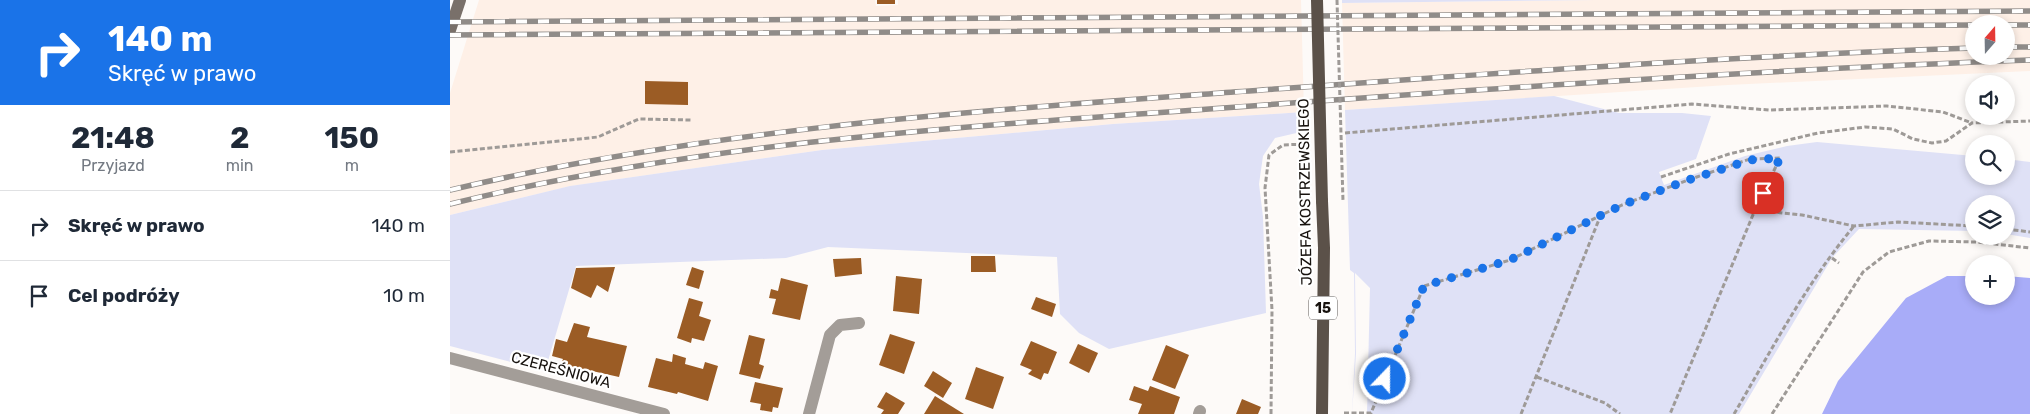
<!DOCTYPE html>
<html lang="pl">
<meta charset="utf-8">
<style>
body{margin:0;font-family:Rubik,sans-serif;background:#f2f2f3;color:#1f2937;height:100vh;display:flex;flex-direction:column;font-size:19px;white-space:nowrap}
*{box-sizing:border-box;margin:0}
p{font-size:16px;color:#747a83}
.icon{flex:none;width:28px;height:28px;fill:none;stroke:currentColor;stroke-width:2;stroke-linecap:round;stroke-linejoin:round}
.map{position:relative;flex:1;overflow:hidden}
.drawer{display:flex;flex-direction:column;background:#fff;width:450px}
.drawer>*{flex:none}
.top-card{background:#1a73e8;color:#fff;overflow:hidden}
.needle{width:32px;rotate:20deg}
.fabs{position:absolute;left:1515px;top:15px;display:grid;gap:10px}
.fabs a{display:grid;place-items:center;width:50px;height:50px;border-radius:50%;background:#fff;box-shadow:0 2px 8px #0003;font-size:25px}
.pin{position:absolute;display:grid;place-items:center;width:42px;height:42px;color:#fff;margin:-21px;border-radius:10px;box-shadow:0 2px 8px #0006}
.me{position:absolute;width:55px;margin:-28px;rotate:22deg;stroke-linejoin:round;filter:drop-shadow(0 0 4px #0008)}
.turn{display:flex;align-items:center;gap:18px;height:105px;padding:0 25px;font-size:22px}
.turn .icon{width:65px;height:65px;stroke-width:2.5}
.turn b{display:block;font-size:35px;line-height:42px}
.eta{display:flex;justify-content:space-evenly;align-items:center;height:85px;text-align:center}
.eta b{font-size:30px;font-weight:700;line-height:35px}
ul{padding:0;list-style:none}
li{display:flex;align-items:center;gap:15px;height:70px;padding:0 25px;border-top:1px solid #e0e1e3}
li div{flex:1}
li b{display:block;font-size:19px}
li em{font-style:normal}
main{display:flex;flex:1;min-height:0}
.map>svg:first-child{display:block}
.built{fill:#fef0e7;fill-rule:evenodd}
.green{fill:#dfe1f6}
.water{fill:#a8acf8}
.building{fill:#9b5c25}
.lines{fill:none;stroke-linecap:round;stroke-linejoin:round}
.path{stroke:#9e9a97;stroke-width:3;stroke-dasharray:5 2.5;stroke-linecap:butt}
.street{stroke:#a39d98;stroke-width:12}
.secondary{stroke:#79706a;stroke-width:12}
.primary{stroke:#5b5149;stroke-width:12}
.rail-casing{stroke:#908c89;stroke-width:5.5}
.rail{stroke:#fff;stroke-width:4;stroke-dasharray:11;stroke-linecap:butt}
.path-bridge{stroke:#9e9a97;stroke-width:3;stroke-dasharray:5 2.5;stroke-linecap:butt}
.primary-bridge{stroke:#5b5149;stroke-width:12}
.route{stroke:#1a73e8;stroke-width:9;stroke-dasharray:0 16.2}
.labels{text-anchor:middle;stroke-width:4.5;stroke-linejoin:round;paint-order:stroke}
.shield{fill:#fff;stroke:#5d5956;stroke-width:1}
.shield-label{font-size:14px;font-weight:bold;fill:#17120e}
.street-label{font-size:15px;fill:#17120e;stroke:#fff}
</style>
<main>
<section class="drawer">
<div class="top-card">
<div class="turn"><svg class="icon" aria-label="right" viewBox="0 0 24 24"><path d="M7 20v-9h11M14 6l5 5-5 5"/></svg><div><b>140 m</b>Skręć w prawo</div></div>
</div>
<div class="eta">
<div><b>21:48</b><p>Przyjazd</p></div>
<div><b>2</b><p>min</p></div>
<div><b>150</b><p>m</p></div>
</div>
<ul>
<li><svg class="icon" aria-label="right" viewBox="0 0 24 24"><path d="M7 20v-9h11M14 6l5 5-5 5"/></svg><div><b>Skręć w prawo</b></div><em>140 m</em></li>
<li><svg class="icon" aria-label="arrive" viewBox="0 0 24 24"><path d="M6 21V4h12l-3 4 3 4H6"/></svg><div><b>Cel podróży</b></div><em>10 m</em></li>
</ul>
</section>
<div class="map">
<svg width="1580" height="414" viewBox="0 0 1580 414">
<rect width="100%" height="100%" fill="#fdfaf8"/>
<g class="built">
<path d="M 29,0 L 425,0 L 426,6 L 448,5 L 448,0 L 851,0 L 854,112 L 663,124 L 372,150 L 121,186 L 0,215 L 0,93 Z"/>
<path d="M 1146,0 L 1580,0 L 1580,71 L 1278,85 L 895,110 L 892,3 ZM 1524,24 L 1556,24 L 1556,56 L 1524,56 Z"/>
</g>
<g class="green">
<path d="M 892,0 L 1146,0 L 892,3 Z"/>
<path d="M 1104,96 L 1169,113 L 1232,113 L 1261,116 L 1246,159 L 1209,172 L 1214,185 L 1295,156 L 1337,146 L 1367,142 L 1524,156 L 1524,176 L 1556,176 L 1556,159 L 1580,162 L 1580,238 L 1556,234 L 1556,204 L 1524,204 L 1524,231 L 1409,229 L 1382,258 L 1289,414 L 917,414 L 920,288 L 905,273 L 906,354 L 902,414 L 905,353 L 904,273 L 900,270 L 895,110 Z"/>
<path d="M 854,112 L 855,131 L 825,138 L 813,156 L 809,184 L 813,217 L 816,313 L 659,349 L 629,333 L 610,314 L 607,257 L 378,247 L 336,258 L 126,266 L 95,371 L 0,346 L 0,215 L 120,186 L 372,150 L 663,124 Z"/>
</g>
<path class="water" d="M 1497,276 L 1524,276 L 1524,296 L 1556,296 L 1556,276 L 1580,278 L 1580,414 L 1372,414 L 1388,381 L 1456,298 Z"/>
<g class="building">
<rect x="427" y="0" width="18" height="4"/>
<path d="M 195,81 L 238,82 L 238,105 L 195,104 Z"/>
<path d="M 521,256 L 545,256 L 546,272 L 521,272 Z"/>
<path d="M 411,258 L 412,274 L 385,277 L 383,259 Z"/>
<path d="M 165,267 L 158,292 L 147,285 L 141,298 L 121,288 L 126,268 Z"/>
<path d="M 242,267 L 254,271 L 249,289 L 236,285 Z"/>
<path d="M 446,276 L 472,279 L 469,314 L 443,311 Z"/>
<path d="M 331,278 L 358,285 L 350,320 L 322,314 L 326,299 L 319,298 L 321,289 L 328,291 Z"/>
<path d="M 586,297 L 606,304 L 602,317 L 581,309 Z"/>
<path d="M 239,298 L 253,302 L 249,316 L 261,320 L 254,341 L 242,338 L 241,343 L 227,338 Z"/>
<path d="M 124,323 L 140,327 L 137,337 L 177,346 L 169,377 L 111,364 L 113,359 L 102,356 L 106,339 L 117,342 Z"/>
<path d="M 440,334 L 465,342 L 454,374 L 429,365 Z"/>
<path d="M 299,335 L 315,339 L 309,364 L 314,366 L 310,379 L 289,374 Z"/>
<path d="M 581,341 L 607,352 L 598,374 L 594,373 L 591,380 L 578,374 L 582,370 L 570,365 Z"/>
<path d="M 628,344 L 648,353 L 639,373 L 619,363 Z"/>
<path d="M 716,345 L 739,355 L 725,389 L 702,380 Z"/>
<path d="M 223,354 L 236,358 L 235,364 L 253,369 L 255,362 L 268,366 L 258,401 L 228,392 L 227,394 L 198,387 L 206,358 L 222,362 Z"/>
<path d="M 526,367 L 554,377 L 543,409 L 515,399 Z"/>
<path d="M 483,371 L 502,383 L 493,398 L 474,386 Z"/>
<path d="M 305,382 L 333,388 L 328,408 L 323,407 L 322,412 L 310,410 L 311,404 L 300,402 Z"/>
<path d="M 684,386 L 698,391 L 700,386 L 730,397 L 724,414 L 688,414 L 692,404 L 679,400 Z"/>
<path d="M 436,392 L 455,403 L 448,414 L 431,414 L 434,410 L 427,407 Z"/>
<path d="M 485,396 L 514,414 L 474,414 Z"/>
<path d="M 792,399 L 811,407 L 808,414 L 786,414 Z"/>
</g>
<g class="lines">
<g class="path">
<path d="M 895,133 L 1242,104 L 1319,110 L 1437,106 L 1493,112 L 1522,123"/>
<path d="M 0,152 L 148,137 L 189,119 L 242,120"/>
<path d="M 1211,177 L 1279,154 L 1368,133 L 1415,127 L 1443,129 L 1463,139 L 1482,143 L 1496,141 L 1522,123 L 1580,121"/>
<path d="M 1305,210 L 1352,215 L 1404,226 L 1448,222 L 1524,226"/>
<path d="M 1556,229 L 1580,232"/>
<path d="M 1382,258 L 1389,263"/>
<path d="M 1087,377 L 1155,403 L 1170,414"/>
<path d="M 894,413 L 921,413 L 974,286 L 1060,260 L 1172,205 L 1238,180 L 1300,159 L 1330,158 L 1305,210 L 1220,414"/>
<path d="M 821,414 L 822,310 L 815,188 L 819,155 L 833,145 L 855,144"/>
<path d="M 1071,414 L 1150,217"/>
<path d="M 1284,414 C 1322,349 1356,284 1404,226"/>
<path d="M 1322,414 L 1413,272 L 1439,252 L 1479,241 L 1527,242 L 1580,248"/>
</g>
<g class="street">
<path d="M 0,358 L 214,414"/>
<path d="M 359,414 L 380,335 L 390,325 L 409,323"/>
<path d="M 749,414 L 750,411"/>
</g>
<path class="secondary" d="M 0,30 L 10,0"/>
<path class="primary" d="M 872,201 L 874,248 L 872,414"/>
<defs>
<g id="rail">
<path d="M 0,22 L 1580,11"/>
<path d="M 1556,25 L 1580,25"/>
<path d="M 0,35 L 1524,25"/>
<path d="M 1556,47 L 1580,47"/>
<path d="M 0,190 C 253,130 512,112 771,93 C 1021,75 1272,56 1524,48"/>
<path d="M 0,204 C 249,143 505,127 759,109 C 1033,89 1306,70 1580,60"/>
</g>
</defs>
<use href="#rail" class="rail-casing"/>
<use href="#rail" class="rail"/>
<path class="path-bridge" d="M 887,0 L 893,201"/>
<path class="primary-bridge" d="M 867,0 L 872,201"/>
</g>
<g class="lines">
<path class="route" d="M 935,379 L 974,286 L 1060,260 L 1172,205 L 1238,180 L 1300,160 L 1330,158 L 1313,193"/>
</g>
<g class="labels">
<rect class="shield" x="859" y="296.5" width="28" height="23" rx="4"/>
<g class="shield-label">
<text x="873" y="313">15</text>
</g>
<g class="street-label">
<text transform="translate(855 192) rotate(-91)" y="5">JÓZEFA KOSTRZEWSKIEGO</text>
<text transform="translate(111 370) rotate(15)" y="5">CZEREŚNIOWA</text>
</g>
</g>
</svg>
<div class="fabs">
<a><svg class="needle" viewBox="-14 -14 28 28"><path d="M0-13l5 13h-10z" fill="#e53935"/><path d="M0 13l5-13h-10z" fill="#747a83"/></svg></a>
<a><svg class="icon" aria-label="sound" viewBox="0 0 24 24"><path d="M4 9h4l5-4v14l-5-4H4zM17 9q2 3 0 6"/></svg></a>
<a><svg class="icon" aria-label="search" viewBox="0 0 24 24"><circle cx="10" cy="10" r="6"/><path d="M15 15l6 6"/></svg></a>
<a><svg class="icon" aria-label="layers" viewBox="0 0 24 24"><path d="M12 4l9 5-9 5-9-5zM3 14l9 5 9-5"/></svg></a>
<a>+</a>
</div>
<div class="pin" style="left:1313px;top:193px;background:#d93025"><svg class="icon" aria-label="arrive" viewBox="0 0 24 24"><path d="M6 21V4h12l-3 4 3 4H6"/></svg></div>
<svg class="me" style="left:935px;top:379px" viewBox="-20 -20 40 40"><circle r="17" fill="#1a73e8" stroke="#fff" stroke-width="3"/><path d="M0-11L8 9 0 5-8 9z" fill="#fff"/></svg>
</div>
</main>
